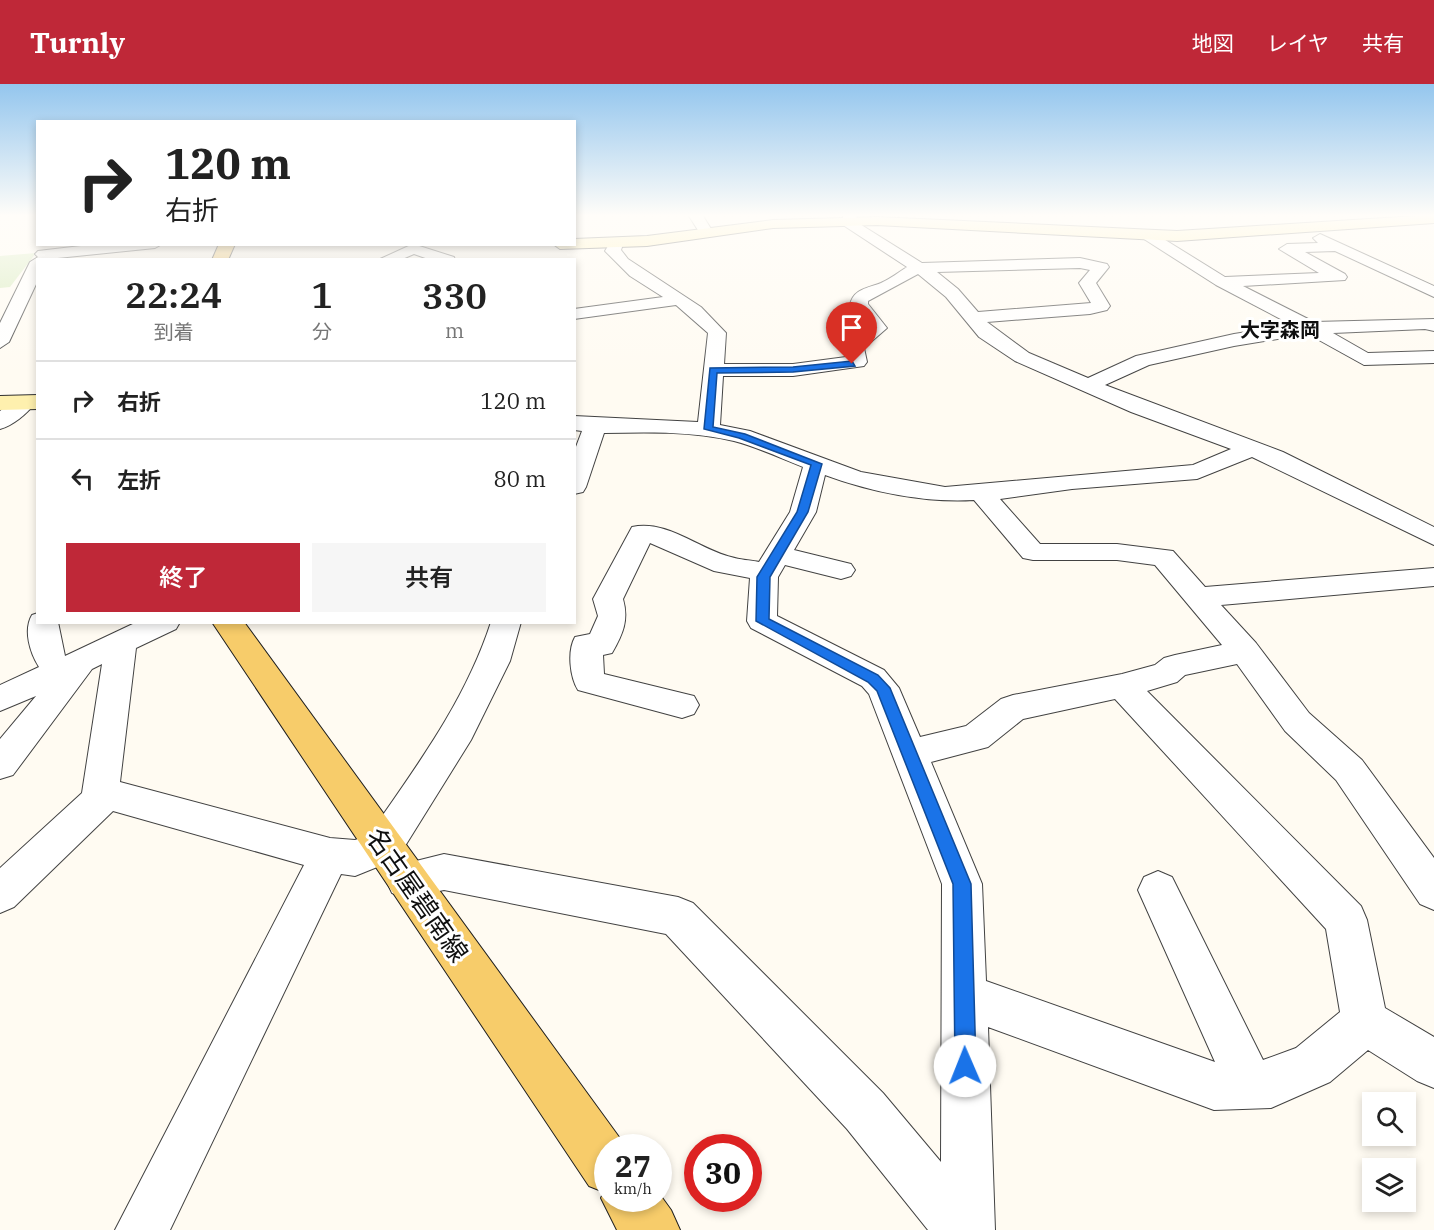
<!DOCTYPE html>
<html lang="ja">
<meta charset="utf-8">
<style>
body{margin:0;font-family:"IBM Plex Serif","Noto Sans JP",serif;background:#f6f6f6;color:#222;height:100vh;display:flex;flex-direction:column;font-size:22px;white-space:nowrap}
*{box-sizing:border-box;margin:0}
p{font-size:20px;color:#767676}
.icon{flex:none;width:33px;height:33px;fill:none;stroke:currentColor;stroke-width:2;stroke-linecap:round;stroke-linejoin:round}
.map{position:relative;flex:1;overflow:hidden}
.details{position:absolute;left:36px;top:174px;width:540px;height:366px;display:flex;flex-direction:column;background:#fff;border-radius:0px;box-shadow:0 3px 9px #0003}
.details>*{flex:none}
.guide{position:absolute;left:36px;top:36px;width:540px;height:126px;border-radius:0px;box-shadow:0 3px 9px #0003;background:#fff;color:#222;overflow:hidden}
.fabs{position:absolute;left:1362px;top:1008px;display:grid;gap:12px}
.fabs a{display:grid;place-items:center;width:54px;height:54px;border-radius:0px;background:#fff;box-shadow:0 3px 9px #0003;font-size:30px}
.speed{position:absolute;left:594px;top:1050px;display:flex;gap:12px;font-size:30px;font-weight:700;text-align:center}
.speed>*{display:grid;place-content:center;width:78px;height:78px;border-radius:50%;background:#fff;box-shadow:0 3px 9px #0003;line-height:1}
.speed small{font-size:15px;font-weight:400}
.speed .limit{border:9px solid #d22;background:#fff;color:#111}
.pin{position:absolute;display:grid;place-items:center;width:51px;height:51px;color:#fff;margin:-62px -26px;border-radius:50% 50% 50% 0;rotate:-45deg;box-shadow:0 0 6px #0007}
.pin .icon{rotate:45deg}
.me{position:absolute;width:66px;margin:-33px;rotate:359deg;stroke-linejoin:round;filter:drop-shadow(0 0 4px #0008)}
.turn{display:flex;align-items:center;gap:21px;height:126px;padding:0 30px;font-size:27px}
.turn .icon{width:78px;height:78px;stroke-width:2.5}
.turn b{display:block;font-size:42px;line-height:51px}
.eta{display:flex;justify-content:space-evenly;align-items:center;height:102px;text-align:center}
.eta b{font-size:36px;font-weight:600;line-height:42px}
.button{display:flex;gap:12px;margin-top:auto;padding:12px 30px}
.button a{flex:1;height:69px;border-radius:0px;background:#bf2838;color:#fff;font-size:24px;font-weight:600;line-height:69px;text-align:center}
.button a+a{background:#f6f6f6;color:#222}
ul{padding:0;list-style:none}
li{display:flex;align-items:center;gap:18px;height:78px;padding:0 30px;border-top:2px solid #e0e0e0}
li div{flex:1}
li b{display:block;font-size:22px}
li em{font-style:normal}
header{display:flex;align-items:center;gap:36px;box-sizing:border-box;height:84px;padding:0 30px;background:#bf2838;color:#fff}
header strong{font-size:28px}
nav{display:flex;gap:33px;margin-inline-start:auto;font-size:21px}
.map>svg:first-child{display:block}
.green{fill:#d6eabb}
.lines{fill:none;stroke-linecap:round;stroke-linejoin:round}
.street-casing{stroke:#424242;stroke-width:2}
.secondary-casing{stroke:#313131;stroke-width:2}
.primary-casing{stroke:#202020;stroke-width:2}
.street{fill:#fff;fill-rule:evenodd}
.secondary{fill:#fef0ae;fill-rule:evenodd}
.primary{fill:#f7cc6a;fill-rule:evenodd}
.route{fill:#1a73e8;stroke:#114b97;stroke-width:1.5}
.labels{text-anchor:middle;stroke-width:6;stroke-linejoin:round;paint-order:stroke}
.far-quarter-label{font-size:20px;font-weight:bold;fill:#0f0f0f;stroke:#fff}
.near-street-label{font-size:26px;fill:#0f0f0f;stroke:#fff}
</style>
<header>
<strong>Turnly</strong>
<nav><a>地図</a><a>レイヤ</a><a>共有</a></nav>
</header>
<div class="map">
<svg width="1434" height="1146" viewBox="0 0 1434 1146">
<rect width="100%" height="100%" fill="#fffbf2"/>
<path class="green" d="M 36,169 L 10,203 L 0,204 L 0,172 Z"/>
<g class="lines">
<defs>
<g id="street">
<path d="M 689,132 L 703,132 L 713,148 L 711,151 L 701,151 Z"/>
<path d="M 843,132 L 857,132 L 855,137 L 922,179 L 1080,174 L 1107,180 L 1109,183 L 1096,199 L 1110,222 L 1107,226 L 1090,230 L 987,238 L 1029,269 L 1088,294 L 1136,272 L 1234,250 L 1292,241 L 1216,201 L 1144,155 L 1142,152 L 1144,149 L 1154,149 L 1225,193 L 1319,189 L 1279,165 L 1287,160 L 1318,159 L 1313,154 L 1320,150 L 1434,202 L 1434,213 L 1335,167 L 1305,168 L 1345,190 L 1347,193 L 1345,196 L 1243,202 L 1314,238 L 1434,235 L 1434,247 L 1425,245 L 1333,249 L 1368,269 L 1434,267 L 1434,279 L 1364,281 L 1308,250 L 1234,262 L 1149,281 L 1105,301 L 1283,368 L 1434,443 L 1434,461 L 1252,373 L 1197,395 L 1072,405 L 1000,415 L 1040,460 L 1117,460 L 1173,467 L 1205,503 L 1434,484 L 1434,502 L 1221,521 L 1256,559 L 1309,629 L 1362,676 L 1434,774 L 1434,826 L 1420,820 L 1336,696 L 1285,647 L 1237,580 L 1185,591 L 1177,598 L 1147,607 L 1361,822 L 1367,836 L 1385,924 L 1434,953 L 1434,1004 L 1417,997 L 1368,966 L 1330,998 L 1271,1024 L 1214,1026 L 988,943 L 995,1146 L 928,1146 L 847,1045 L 666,850 L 444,806 L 406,814 L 392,809 L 386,796 L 392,783 L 444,770 L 678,813 L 693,819 L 883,1009 L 941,1078 L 942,800 L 869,610 L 862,602 L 751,544 L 747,537 L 750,494 L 714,487 L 650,459 L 623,515 C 629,536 623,550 612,569 L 603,571 L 604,590 L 694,612 L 699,621 L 694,630 L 682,634 L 578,606 C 570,593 567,567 575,553 L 590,550 L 598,532 L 593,515 L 632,443 C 666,435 699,465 731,473 C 740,476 750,476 759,478 L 790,428 L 803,383 C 781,374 757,363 734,357 C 691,347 647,348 604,349 L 586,403 L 583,408 L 574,410 L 574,368 L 582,347 L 574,346 L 574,332 L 698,338 L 708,249 L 676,221 L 574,235 L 574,225 L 663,213 L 630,192 L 605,167 L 611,157 L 616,156 L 621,157 L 623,160 L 621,166 L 628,175 L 701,223 L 726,249 L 724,280 L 793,280 L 846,273 L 844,262 L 868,243 L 850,221 C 853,205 868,204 881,199 C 890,195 899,188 907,183 L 843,141 ZM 1080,184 L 1090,186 L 1079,199 L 1091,219 L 978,228 L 958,205 L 937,188 ZM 918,190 L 946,213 L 979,253 L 1015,277 L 1131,328 L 1231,365 L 1193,381 L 945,403 L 861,388 L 750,347 L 720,341 L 723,292 L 793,292 L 864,282 L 867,278 L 864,264 L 887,244 L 868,220 L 868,217 ZM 825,391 C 871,408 925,419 974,416 L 1023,474 L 1033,476 L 1117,476 L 1155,481 L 1222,561 L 1175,571 L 1164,574 L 1155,581 L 1122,590 L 1013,611 L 1001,615 L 966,642 L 920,653 L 899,604 L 884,586 L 777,532 L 778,493 L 785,481 L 841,495 L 851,492 L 855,486 L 851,480 L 794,466 L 816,428 ZM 1115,615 L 1326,845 L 1340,928 L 1296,964 L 1263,976 L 1172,793 L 1158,787 L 1144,793 L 1138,806 L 1215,978 L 986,897 L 982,800 L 931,678 L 988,663 L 1023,635 Z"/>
<path d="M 98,160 L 162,160 L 155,164 L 38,176 L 38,196 L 9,258 L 0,264 L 0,239 L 30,178 L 38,173 L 35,170 L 38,167 Z"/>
<path d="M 413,160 L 454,173 L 455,176 L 431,176 L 414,170 L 400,176 L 378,176 Z"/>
<path d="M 24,313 L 32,314 L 35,319 C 27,330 12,342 0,345 L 0,327 L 16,314 Z"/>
<path d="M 38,529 L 38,538 L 58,538 L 65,572 L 137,538 L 180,538 L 176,545 L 136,564 L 120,698 L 330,754 L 355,756 L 369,751 C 416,683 465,618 491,538 L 521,538 L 510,577 L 471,656 L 397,775 L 355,792 L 341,790 L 170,1146 L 115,1146 L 304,781 L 113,727 L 14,823 L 0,829 L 0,784 L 82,709 L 102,580 L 92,585 L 13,691 L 0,695 L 0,655 L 36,612 L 0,627 L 0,601 L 39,583 C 30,569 23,546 32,531 Z"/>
</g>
<g id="secondary">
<path d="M 1416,132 L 1434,132 L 1434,139 L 1177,157 L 877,141 L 773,144 L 647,162 L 560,165 L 553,160 L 574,160 L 574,155 L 647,152 L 773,136 L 877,133 L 1177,147 Z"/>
<path d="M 38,311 L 38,325 L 0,326 L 0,312 Z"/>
</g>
<g id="primary">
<path d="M 219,160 L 235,160 L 228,176 L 212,176 Z"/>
<path d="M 212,538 L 244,538 L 627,1064 L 608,1064 L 608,1114 L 658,1114 L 658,1108 L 671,1126 L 680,1146 L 617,1146 L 601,1114 L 604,1108 L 589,1102 Z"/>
</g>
</defs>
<use href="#street" class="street-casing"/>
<use href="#secondary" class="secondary-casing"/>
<use href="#primary" class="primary-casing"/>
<use href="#street" class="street"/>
<use href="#secondary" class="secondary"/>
<use href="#primary" class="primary"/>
</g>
<linearGradient id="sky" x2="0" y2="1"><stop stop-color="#94c6ee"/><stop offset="0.45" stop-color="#fffdf9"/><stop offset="1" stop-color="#fffdf9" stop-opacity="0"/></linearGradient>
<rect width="1434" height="292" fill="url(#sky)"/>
<path class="route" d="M 852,277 L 855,282 L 793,288 L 717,289 L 713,343 L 745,350 L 822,380 L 808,428 L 770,493 L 769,535 L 878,591 L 890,604 L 971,800 L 976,982 L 973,989 L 965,992 L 958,989 L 955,982 L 953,800 L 877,607 L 868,598 L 756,537 L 757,493 L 797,428 L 811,381 L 739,354 L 704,345 L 710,284 L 793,283 Z"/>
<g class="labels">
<g class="far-quarter-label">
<text x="1280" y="253">大字森岡</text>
</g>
<g class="near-street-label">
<text transform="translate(417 811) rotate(55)" y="9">名古屋碧南線</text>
</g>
</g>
</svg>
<div class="fabs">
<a><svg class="icon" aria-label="search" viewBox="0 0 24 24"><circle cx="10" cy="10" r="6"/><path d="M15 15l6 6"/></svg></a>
<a><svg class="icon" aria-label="layers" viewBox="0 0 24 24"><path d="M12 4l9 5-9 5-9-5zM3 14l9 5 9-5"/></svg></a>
</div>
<div class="speed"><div>27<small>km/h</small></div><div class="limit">30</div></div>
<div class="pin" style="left:852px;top:280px;background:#d93025"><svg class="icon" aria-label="arrive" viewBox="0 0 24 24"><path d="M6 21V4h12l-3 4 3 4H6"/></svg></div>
<svg class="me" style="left:965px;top:982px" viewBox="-20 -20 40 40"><circle r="19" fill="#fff"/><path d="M0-13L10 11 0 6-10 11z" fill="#1a73e8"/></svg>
<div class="guide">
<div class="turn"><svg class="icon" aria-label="right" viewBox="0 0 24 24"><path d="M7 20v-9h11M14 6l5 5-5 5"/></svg><div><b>120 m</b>右折</div></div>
</div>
<section class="details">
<div class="eta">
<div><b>22:24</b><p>到着</p></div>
<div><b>1</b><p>分</p></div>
<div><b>330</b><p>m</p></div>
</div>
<ul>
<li><svg class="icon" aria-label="right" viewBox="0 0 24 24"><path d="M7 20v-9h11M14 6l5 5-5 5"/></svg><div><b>右折</b></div><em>120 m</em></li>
<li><svg class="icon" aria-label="left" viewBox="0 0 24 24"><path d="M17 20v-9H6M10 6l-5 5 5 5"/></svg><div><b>左折</b></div><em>80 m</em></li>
</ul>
<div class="button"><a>終了</a><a>共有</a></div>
</section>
</div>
